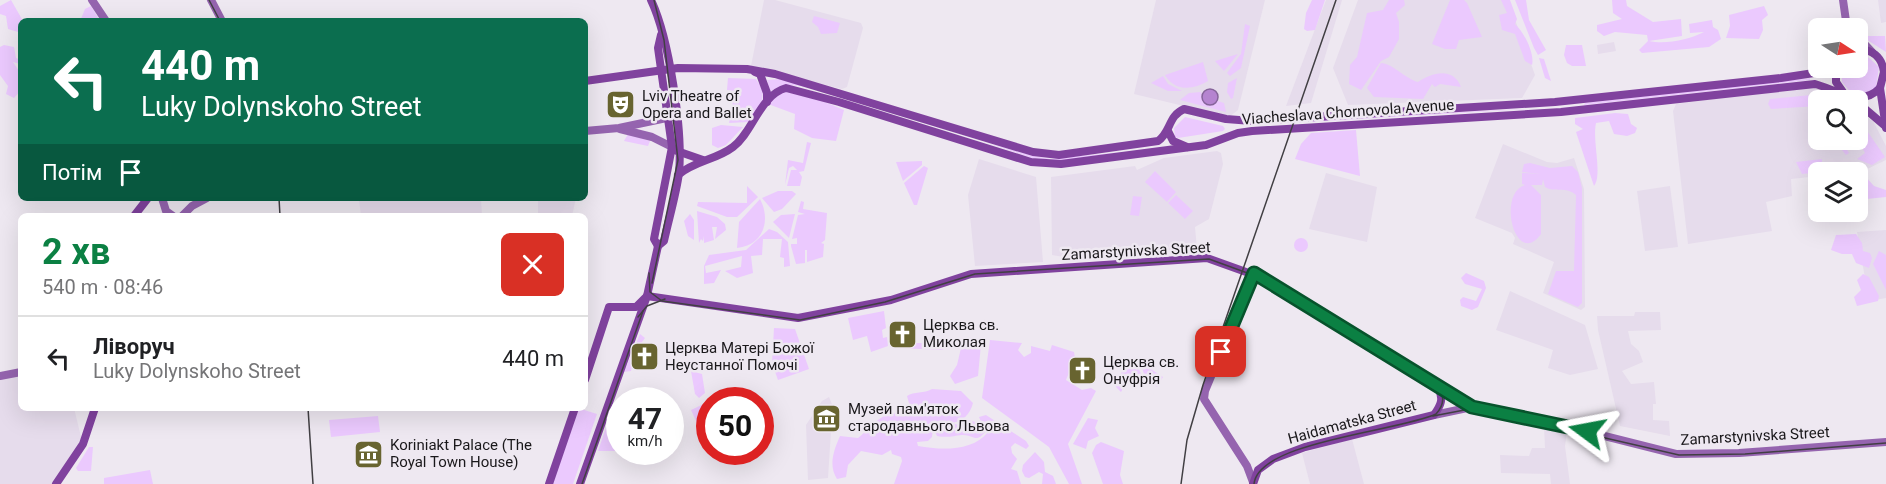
<!DOCTYPE html>
<html lang="uk">
<meta charset="utf-8">
<style>
body{margin:0;font-family:Roboto,sans-serif;background:#f2f2f2;color:#202124;height:100vh;display:flex;flex-direction:column;font-size:22px;white-space:nowrap}
*{box-sizing:border-box;margin:0}
p{font-size:20px;color:#757577}
.icon{flex:none;width:33px;height:33px;fill:none;stroke:currentColor;stroke-width:2;stroke-linecap:round;stroke-linejoin:round}
.map{position:relative;flex:1;overflow:hidden}
.panel{position:absolute;left:18px;top:213px;width:570px;height:198px;display:flex;flex-direction:column;background:#fff;border-radius:9px;box-shadow:0 6px 24px #0002}
.panel>*{flex:none}
.hud{position:absolute;left:18px;top:18px;width:570px;height:183px;border-radius:9px;box-shadow:0 6px 24px #0002;background:#0b6e4f;color:#fff;overflow:hidden}
.needle{width:39px;rotate:102deg}
.buttons{position:absolute;left:1808px;top:18px;display:grid;gap:12px}
.buttons a{display:grid;place-items:center;width:60px;height:60px;border-radius:9px;background:#fff;box-shadow:0 6px 24px #0002;font-size:30px}
.speed{position:absolute;left:606px;top:387px;display:flex;gap:12px;font-size:30px;font-weight:700;text-align:center}
.speed>*{display:grid;place-content:center;width:78px;height:78px;border-radius:50%;background:#fff;box-shadow:0 6px 24px #0002;line-height:1}
.speed small{font-size:15px;font-weight:400}
.speed .limit{border:9px solid #d22;background:#fff;color:#111}
.pin{position:absolute;display:grid;place-items:center;width:51px;height:51px;color:#fff;margin:-26px;border-radius:12px;box-shadow:0 3px 9px #0006}
.me{position:absolute;width:66px;margin:-33px;rotate:283deg;stroke-linejoin:round;filter:drop-shadow(0 0 4px #0008)}
.turn{display:flex;align-items:center;gap:21px;height:126px;padding:0 24px;font-size:27px}
.turn .icon{width:78px;height:78px;stroke-width:2.5}
.turn b{display:block;font-size:42px;line-height:51px}
.then{display:flex;align-items:center;height:57px;padding:0 24px;background:#0003;gap:12px;font-size:22px}
.round{display:grid;place-items:center;flex:none;width:63px;height:63px;border-radius:9px;background:#f2f2f2}
.head{display:flex;align-items:center;justify-content:space-between;height:102px;padding:0 24px}
h1{font-size:36px;font-weight:700;line-height:45px;color:#0b8043}
ul{padding:0;list-style:none}
li{display:flex;align-items:center;gap:18px;height:84px;padding:0 24px;border-top:2px solid #e0e0e0}
li div{flex:1}
li b{display:block;font-size:22px}
li em{font-style:normal}
.map>svg:first-child{display:block}
.built{fill:#e6dcec}
.green{fill:#ebc9fe;fill-rule:evenodd}
.water{fill:#b584d0;stroke:#86649a;stroke-width:1.5}
.lines{fill:none;stroke-linecap:round;stroke-linejoin:round}
.secondary{stroke:#9564af;stroke-width:8}
.primary{stroke:#80429e;stroke-width:8}
.tram{stroke:#413f43;stroke-width:1.5}
.rail{stroke:#413f43;stroke-width:1.5}
.route-casing{stroke:#07532c;stroke-width:15}
.route{stroke:#0b8043;stroke-width:10}
.labels{text-anchor:middle;stroke-width:5;stroke-linejoin:round;paint-order:stroke}
.poi-label{font-size:15px;fill:#1a181b;stroke:#eee8f1;text-anchor:start}
.street-label{font-size:15px;fill:#1a181b;stroke:#eee8f1}
</style>
<div class="map">
<svg width="1886" height="484" viewBox="0 0 1886 484">
<rect width="100%" height="100%" fill="#eee8f1"/>
<g class="built">
<path d="M 764,0 L 775,0 L 861,23 L 863,28 L 847,87 L 842,89 L 751,66 Z"/>
<path d="M 1156,0 L 1265,0 L 1238,110 L 1229,117 L 1134,94 Z"/>
<path d="M 1326,0 L 1342,0 L 1311,103 L 1286,106 Z"/>
<path d="M 1358,0 L 1508,0 L 1535,75 L 1522,98 L 1348,105 L 1333,68 Z"/>
<path d="M 1878,0 L 1886,0 L 1886,22 L 1881,23 Z"/>
<path d="M 1614,42 L 1616,51 L 1598,54 L 1597,45 Z"/>
<path d="M 1810,86 L 1827,92 L 1840,100 L 1818,100 L 1818,140 L 1857,140 L 1857,111 L 1873,121 L 1886,146 L 1886,160 L 1863,171 L 1818,172 L 1818,176 L 1791,179 L 1792,196 L 1766,202 L 1772,231 L 1688,244 L 1673,111 L 1676,104 Z"/>
<path d="M 1503,144 L 1547,162 L 1557,163 L 1574,158 L 1584,189 L 1585,307 L 1581,310 L 1543,293 L 1554,262 L 1513,244 L 1515,238 L 1512,233 L 1475,218 Z"/>
<path d="M 1217,151 L 1221,153 L 1223,164 L 1209,219 L 1195,227 L 1197,249 L 1124,257 L 1124,250 L 1119,251 L 1117,257 L 1100,254 L 1064,257 L 1052,255 L 1051,177 L 1135,166 L 1137,170 L 1164,158 Z"/>
<path d="M 979,159 L 1036,177 L 1043,262 L 975,266 L 968,195 Z"/>
<path d="M 1326,173 L 1377,187 L 1367,242 L 1309,229 Z"/>
<path d="M 1670,186 L 1678,247 L 1645,251 L 1637,191 Z"/>
<path d="M 374,198 L 481,198 L 482,216 L 361,216 L 359,200 Z"/>
<path d="M 538,198 L 576,198 L 572,216 L 538,216 Z"/>
<path d="M 1886,230 L 1886,298 L 1869,301 L 1857,232 Z"/>
<path d="M 1510,291 L 1585,325 L 1598,369 L 1570,375 L 1548,368 L 1553,350 L 1496,330 Z"/>
<path d="M 1635,312 L 1660,312 L 1661,330 L 1628,331 L 1631,344 L 1639,351 L 1643,362 L 1622,371 L 1631,384 L 1654,382 L 1656,404 L 1653,404 L 1653,420 L 1669,421 L 1670,436 L 1620,426 L 1598,330 L 1597,316 L 1634,316 Z"/>
<path d="M 21,375 L 21,408 L 74,408 L 82,441 L 53,484 L 0,484 L 0,378 Z"/>
<path d="M 829,397 L 836,414 L 831,431 L 828,478 L 808,480 L 806,425 L 822,401 Z"/>
<path d="M 1544,426 L 1567,431 L 1565,446 L 1570,484 L 1551,484 L 1550,474 L 1501,473 L 1500,455 L 1529,456 L 1532,448 L 1545,448 Z"/>
<path d="M 1352,439 L 1364,484 L 1310,484 L 1302,453 Z"/>
</g>
<g class="green">
<path d="M 11,0 L 23,21 L 18,32 L 8,29 L 6,16 L 0,14 L 0,6 Z"/>
<path d="M 1312,0 L 1325,0 L 1315,30 L 1307,31 L 1304,29 L 1306,13 Z"/>
<path d="M 1389,0 L 1404,0 L 1405,5 L 1396,13 L 1399,22 L 1399,39 L 1389,57 L 1381,61 L 1361,90 L 1349,84 L 1350,65 L 1357,57 L 1367,13 L 1383,10 Z"/>
<path d="M 1450,0 L 1464,0 L 1467,3 L 1482,37 L 1459,40 L 1456,49 L 1445,49 L 1432,44 Z"/>
<path d="M 1501,0 L 1510,0 L 1517,19 L 1515,24 C 1524,32 1535,54 1532,65 L 1525,61 L 1515,34 L 1502,30 L 1499,15 L 1507,13 Z"/>
<path d="M 1515,0 L 1526,0 L 1529,20 L 1546,50 L 1538,55 L 1534,48 Z"/>
<path d="M 1612,0 L 1626,0 L 1627,6 L 1653,22 L 1681,19 L 1682,36 L 1649,41 C 1666,45 1690,39 1704,32 L 1690,33 L 1689,24 L 1712,20 L 1713,27 L 1718,30 L 1721,39 L 1709,47 L 1642,53 L 1639,50 L 1648,41 L 1647,35 L 1615,32 L 1604,36 L 1597,31 L 1597,25 L 1622,19 L 1613,13 Z"/>
<path d="M 91,6 L 100,21 L 80,21 L 85,9 Z"/>
<path d="M 1764,6 L 1768,15 L 1762,20 L 1763,30 L 1759,39 L 1726,38 L 1730,26 L 1729,15 Z"/>
<path d="M 814,16 L 840,23 L 837,33 L 821,34 L 818,27 L 812,22 Z"/>
<path d="M 1245,24 L 1250,26 L 1241,68 L 1230,76 L 1227,73 L 1241,54 Z"/>
<path d="M 1861,36 L 1885,36 L 1886,52 Z"/>
<path d="M 4,45 L 14,47 L 16,58 L 21,60 L 20,64 L 13,62 L 21,74 L 21,90 L 14,98 L 6,94 L 8,86 L 0,75 L 0,47 Z"/>
<path d="M 1566,45 L 1582,45 L 1586,66 L 1572,66 L 1567,63 L 1564,55 Z"/>
<path d="M 1238,54 L 1224,71 L 1215,61 Z"/>
<path d="M 1857,55 L 1868,57 L 1879,67 L 1876,88 L 1868,94 L 1852,94 L 1842,82 L 1842,68 L 1857,68 Z"/>
<path d="M 1539,58 L 1544,59 L 1551,81 L 1545,78 Z"/>
<path d="M 1203,62 L 1208,81 C 1193,90 1175,92 1165,75 Z"/>
<path d="M 1381,63 C 1392,63 1404,78 1418,82 C 1431,73 1453,66 1461,87 L 1440,84 L 1435,87 L 1432,84 L 1423,99 L 1374,97 L 1367,88 Z"/>
<path d="M 1163,76 L 1168,84 L 1182,91 L 1168,91 L 1151,83 Z"/>
<path d="M 728,78 L 756,79 L 763,90 L 762,101 L 748,122 L 729,123 L 735,91 L 727,90 Z"/>
<path d="M 1237,78 L 1233,98 L 1231,99 L 1227,92 L 1228,83 Z"/>
<path d="M 1810,78 L 1810,80 L 1584,105 L 1585,103 Z"/>
<path d="M 780,79 L 839,97 C 818,91 789,77 770,92 L 767,80 Z"/>
<path d="M 781,91 L 813,97 L 844,110 L 836,141 L 812,138 L 794,129 L 795,114 L 768,104 Z"/>
<path d="M 1201,92 L 1202,96 L 1224,103 L 1226,112 L 1180,100 L 1189,93 Z"/>
<path d="M 1811,95 L 1821,100 L 1818,100 L 1818,106 L 1771,109 L 1768,104 L 1770,99 Z"/>
<path d="M 1542,108 L 1257,125 L 1257,123 Z"/>
<path d="M 1615,113 L 1628,114 L 1631,124 L 1637,128 L 1635,133 L 1627,136 L 1614,134 L 1609,121 L 1596,123 C 1592,140 1603,176 1594,186 L 1576,132 L 1583,129 L 1575,124 L 1575,118 Z"/>
<path d="M 1185,117 L 1223,126 L 1225,129 L 1223,131 L 1178,138 L 1175,137 L 1174,128 Z"/>
<path d="M 721,125 L 743,127 L 726,145 L 718,148 L 712,145 L 712,128 Z"/>
<path d="M 1863,125 L 1885,157 L 1872,165 L 1857,159 L 1865,153 L 1857,138 L 1857,129 Z"/>
<path d="M 1356,130 L 1360,176 L 1295,159 L 1301,144 L 1311,133 Z"/>
<path d="M 628,134 L 650,141 L 648,146 L 624,141 Z"/>
<path d="M 1826,140 L 1841,140 L 1849,153 L 1846,155 L 1842,150 L 1825,143 Z"/>
<path d="M 807,142 L 811,143 L 804,171 L 799,172 L 802,177 L 800,186 L 787,186 L 791,170 L 797,170 L 793,166 L 789,168 L 785,185 L 788,160 L 803,163 Z"/>
<path d="M 985,142 L 1033,156 L 1051,159 L 1123,152 L 1061,161 L 1032,158 Z"/>
<path d="M 1822,159 L 1822,172 L 1802,174 L 1796,162 Z"/>
<path d="M 922,161 L 922,165 L 903,181 L 896,162 Z"/>
<path d="M 1530,163 L 1550,168 L 1572,166 L 1578,172 L 1582,188 L 1582,303 L 1578,307 L 1548,294 L 1556,271 L 1574,271 L 1576,195 C 1566,186 1555,193 1545,187 L 1543,179 L 1542,185 L 1531,185 L 1541,195 L 1541,234 C 1516,269 1496,194 1525,185 L 1522,184 L 1522,173 L 1541,174 L 1522,172 L 1524,164 Z"/>
<path d="M 924,166 L 928,168 L 917,205 L 914,205 L 904,183 Z"/>
<path d="M 1155,171 L 1176,192 L 1167,202 L 1145,182 Z"/>
<path d="M 1857,175 L 1864,175 L 1874,186 L 1886,190 L 1886,197 L 1857,200 Z"/>
<path d="M 747,186 L 758,197 L 737,217 L 727,217 L 697,206 L 698,202 L 747,203 Z"/>
<path d="M 778,191 L 792,191 L 796,194 L 782,209 L 774,212 L 762,198 Z"/>
<path d="M 1176,195 L 1193,211 L 1185,219 L 1168,203 Z"/>
<path d="M 1133,196 L 1142,197 L 1139,216 L 1130,215 Z"/>
<path d="M 760,199 C 771,220 764,245 737,248 L 739,222 Z"/>
<path d="M 801,201 L 804,202 L 803,209 L 827,213 L 825,240 L 821,243 L 824,244 L 823,257 L 807,262 L 807,250 L 805,250 L 805,263 L 796,264 L 791,246 L 791,244 L 797,244 L 797,238 L 792,239 L 798,215 L 805,214 L 798,212 Z"/>
<path d="M 697,211 L 717,217 L 725,224 L 726,230 L 715,239 L 717,227 L 712,227 L 714,240 L 704,243 L 704,236 L 703,241 L 701,239 L 699,243 Z"/>
<path d="M 690,214 L 694,220 L 694,240 L 688,236 L 684,221 Z"/>
<path d="M 795,214 L 789,238 L 773,222 L 781,215 Z"/>
<path d="M 769,229 L 777,232 L 788,242 L 790,266 L 784,267 L 784,258 L 780,257 L 782,239 L 763,239 L 762,255 L 751,256 L 753,273 L 737,278 L 725,271 L 741,267 L 742,256 L 705,266 L 706,273 L 721,270 L 714,283 L 704,284 L 704,266 L 709,255 L 746,250 Z"/>
<path d="M 1856,234 L 1862,243 L 1863,251 L 1870,253 L 1872,258 L 1869,268 L 1856,263 L 1852,254 L 1842,254 L 1831,250 L 1836,235 Z"/>
<circle cx="1301" cy="245" r="7"/>
<path d="M 1879,251 L 1886,255 L 1886,290 L 1873,264 Z"/>
<path d="M 1466,273 L 1484,281 L 1486,288 L 1478,307 L 1472,310 L 1461,306 L 1460,300 L 1463,297 L 1476,301 L 1482,289 L 1465,284 L 1461,278 Z"/>
<path d="M 1863,274 L 1869,277 L 1879,296 L 1878,301 L 1857,306 L 1854,297 L 1861,290 L 1857,280 Z"/>
<path d="M 884,311 L 886,328 L 882,330 L 883,338 L 887,337 L 888,346 L 871,352 L 867,336 L 853,340 L 848,318 Z"/>
<path d="M 774,328 L 795,329 L 809,369 L 778,380 L 772,363 Z"/>
<path d="M 640,334 L 645,338 L 636,350 L 631,371 L 624,372 Z"/>
<path d="M 970,337 L 981,344 L 978,376 L 955,384 L 950,376 L 957,365 L 961,348 L 958,343 Z"/>
<path d="M 990,340 L 1022,343 L 1018,350 L 1024,357 L 1031,353 L 1031,346 L 1050,351 L 1052,345 L 1074,352 L 1075,358 L 1066,380 L 1082,390 L 1091,388 L 1096,391 L 1068,444 L 1082,484 L 1069,484 L 1049,447 L 982,398 Z"/>
<path d="M 913,343 L 946,343 L 949,347 L 942,350 L 899,348 Z"/>
<path d="M 1135,360 L 1142,376 L 1136,382 L 1128,379 L 1121,392 L 1116,387 L 1114,379 L 1117,380 L 1127,363 Z"/>
<path d="M 1140,362 L 1163,377 L 1157,387 L 1146,380 Z"/>
<path d="M 691,371 L 702,374 L 705,393 L 699,398 L 695,394 Z"/>
<path d="M 932,389 L 961,391 L 973,403 C 970,415 962,422 951,423 L 959,425 L 965,419 L 982,424 L 979,417 L 986,415 L 1026,441 L 1029,446 L 1026,449 L 1015,443 L 1011,447 L 1012,453 L 1017,459 L 1011,469 L 1017,471 L 1021,484 L 894,484 L 902,461 L 901,457 L 892,454 L 891,450 L 882,455 L 861,451 L 848,465 L 846,477 L 837,479 C 828,465 834,450 840,436 L 858,438 C 879,421 876,414 907,412 L 910,407 L 907,396 C 914,391 924,394 932,389 ZM 934,420 L 933,428 L 937,436 C 947,438 953,436 962,435 C 974,434 976,446 988,428 L 988,432 C 972,452 941,450 918,446 L 917,442 L 928,441 L 932,437 Z"/>
<path d="M 710,401 L 709,416 L 697,423 L 691,410 Z"/>
<path d="M 578,408 L 597,414 L 573,484 L 553,484 Z"/>
<path d="M 378,416 L 380,432 L 331,437 L 329,420 Z"/>
<path d="M 610,416 L 619,431 L 619,451 L 598,451 Z"/>
<path d="M 1088,418 L 1098,420 L 1095,428 L 1099,436 L 1088,441 L 1086,449 L 1073,444 Z"/>
<path d="M 1101,442 L 1124,451 L 1120,475 L 1123,484 L 1103,484 L 1092,453 L 1096,445 Z"/>
<path d="M 89,447 L 93,447 L 91,471 L 78,471 L 76,468 Z"/>
<path d="M 1035,452 L 1044,462 L 1045,472 L 1053,476 L 1056,484 L 1042,484 L 1043,474 L 1039,472 L 1029,478 L 1025,477 L 1022,471 L 1023,465 Z"/>
<path d="M 150,470 L 153,484 L 104,484 L 104,478 Z"/>
</g>
<circle class="water" cx="1210" cy="97" r="8"/>
<g class="lines">
<g class="secondary">
<path d="M 92,0 L 106,21"/>
<path d="M 211,0 L 222,21"/>
<path d="M 1843,0 L 1847,28"/>
<path d="M 1857,36 L 1872,52"/>
<path d="M 620,129 L 652,137 L 672,147"/>
<path d="M 585,131 L 619,128 L 676,116"/>
<path d="M 162,198 L 166,211 L 173,216"/>
<path d="M 182,216 L 192,206 L 207,198"/>
<path d="M 0,376 L 21,372"/>
<path d="M 1438,388 L 1472,407 L 1545,421 L 1676,454 L 1739,453 L 1886,442"/>
<path d="M 1434,415 L 1472,407"/>
<path d="M 1253,482 L 1247,466 L 1204,399 L 1205,391 L 1254,273"/>
</g>
<g class="primary">
<path d="M 1836,68 L 1836,82 L 1843,92"/>
<path d="M 755,72 L 760,74 L 767,93 L 767,102"/>
<path d="M 585,81 L 678,68 L 747,69 L 775,74 L 1033,152 L 1059,155 L 1158,141 C 1171,132 1168,116 1184,109 L 1226,119 L 1252,121 L 1555,102 L 1781,78 L 1814,73 L 1826,68"/>
<path d="M 1880,88 L 1886,128"/>
<path d="M 1857,102 L 1884,125"/>
<path d="M 1168,131 L 1173,141 L 1187,147"/>
<path d="M 677,151 L 703,160"/>
<path d="M 678,175 C 694,161 716,160 733,147 C 753,132 760,95 786,88 L 839,102 L 1031,162 L 1061,164 L 1206,145 L 1238,133 L 1252,131 L 1561,112 L 1815,84 C 1837,90 1861,108 1880,88 L 1884,72 C 1882,57 1872,49 1857,49"/>
<path d="M 134,216 L 148,198"/>
<path d="M 658,246 L 654,239 L 672,147 L 658,48 L 661,35"/>
<path d="M 647,296 L 798,318 L 891,300 L 971,274 L 1207,258 L 1260,277 L 1438,388 C 1444,399 1441,405 1434,415 L 1305,447 L 1273,459 L 1258,470 L 1253,484"/>
<path d="M 585,380 L 609,307 L 636,307 L 645,298"/>
<path d="M 56,484 L 83,444 L 95,408"/>
<path d="M 549,484 L 575,408"/>
<path d="M 580,484 L 647,296 L 658,246 L 664,241 C 669,218 676,195 679,173 C 683,130 669,38 651,0"/>
</g>
<g class="tram">
<path d="M 209,0 L 220,21"/>
<path d="M 279,198 L 280,216"/>
<path d="M 649,273 L 650,292 L 662,301 L 800,320 L 885,302 L 975,274 L 1209,259 L 1261,278 L 1471,407 L 1679,455 L 1745,454 L 1886,443"/>
<path d="M 652,283 L 678,160 L 664,40 L 654,0"/>
<path d="M 638,317 L 647,306 L 665,299"/>
<path d="M 308,408 L 313,484"/>
<path d="M 1433,416 L 1475,408"/>
<path d="M 582,484 L 643,311"/>
<path d="M 1254,484 C 1258,441 1401,431 1436,414 C 1444,405 1445,395 1437,386"/>
</g>
<path class="rail" d="M 1181,484 L 1187,440 L 1203,385 L 1336,0"/>
</g>
<g class="lines">
<defs>
<path id="route" d="M 1221,352 L 1254,273 L 1472,407 L 1587,431"/>
</defs>
<use href="#route" class="route-casing"/>
<use href="#route" class="route"/>
</g>
<defs>
<symbol id="theatre-square" viewBox="-11 -11 22 22"><rect x="-9" y="-9" width="18" height="18" rx="4" fill="#686430" stroke="#eee8f1"/><path d="M-5-5.5Q0-4 5-5.5V0Q5 5 0 6Q-5 5-5 0ZM-3.3-2.5H-1v1.5H-3.3ZM1-2.5H3.3v1.5H1ZM-2.8 1Q0 5.5 2.8 1Z" fill="#fff"/></symbol>
<symbol id="church-square" viewBox="-11 -11 22 22"><rect x="-9" y="-9" width="18" height="18" rx="4" fill="#686430" stroke="#eee8f1"/><path d="M-1.2-6h2.4v3.5h3.3v2.4h-3.3V6h-2.4V-.1h-3.3v-2.4h3.3Z" fill="#fff"/></symbol>
<symbol id="museum-square" viewBox="-11 -11 22 22"><rect x="-9" y="-9" width="18" height="18" rx="4" fill="#686430" stroke="#eee8f1"/><path d="M0-6L6-3V-2H-6V-3ZM-5-1h2V3h-2ZM-1-1h2V3h-2ZM3-1h2V3H3ZM-6 4H6V6H-6Z" fill="#fff"/></symbol>
</defs>
<g fill-rule="evenodd">
<use href="#theatre-square" x="604" y="88" width="33" height="33"/>
<use href="#church-square" x="886" y="318" width="33" height="33"/>
<use href="#church-square" x="628" y="340" width="33" height="33"/>
<use href="#church-square" x="1066" y="354" width="33" height="33"/>
<use href="#museum-square" x="810" y="402" width="33" height="33"/>
<use href="#museum-square" x="352" y="438" width="33" height="33"/>
</g>
<g class="labels">
<g class="poi-label">
<text x="642" y="101">Lviv Theatre of<tspan x="642" dy="17">Opera and Ballet</tspan></text>
<text x="923" y="330">Церква св.<tspan x="923" dy="17">Миколая</tspan></text>
<text x="665" y="353">Церква Матері Божої<tspan x="665" dy="17">Неустанної Помочі</tspan></text>
<text x="1103" y="367">Церква св.<tspan x="1103" dy="17">Онуфрія</tspan></text>
<text x="848" y="414">Музей пам'яток<tspan x="848" dy="17">стародавнього Львова</tspan></text>
<text x="390" y="450">Koriniakt Palace (The<tspan x="390" dy="17">Royal Town House)</tspan></text>
</g>
<g class="street-label">
<text transform="translate(1348 112) rotate(-4)" y="5">Viacheslava Chornovola Avenue</text>
<text transform="translate(1136 251) rotate(-3)" y="5">Zamarstynivska Street</text>
<text transform="translate(1352 422) rotate(-15)" y="5">Haidamatska Street</text>
<text transform="translate(1755 436) rotate(-3)" y="5">Zamarstynivska Street</text>
</g>
</g>
</svg>
<div class="buttons">
<a><svg class="needle" viewBox="-14 -14 28 28"><path d="M0-13l5 13h-10z" fill="#e53935"/><path d="M0 13l5-13h-10z" fill="#757577"/></svg></a>
<a><svg class="icon" aria-label="search" viewBox="0 0 24 24"><circle cx="10" cy="10" r="6"/><path d="M15 15l6 6"/></svg></a>
<a><svg class="icon" aria-label="layers" viewBox="0 0 24 24"><path d="M12 4l9 5-9 5-9-5zM3 14l9 5 9-5"/></svg></a>
</div>
<div class="speed"><div>47<small>km/h</small></div><div class="limit">50</div></div>
<div class="pin" style="left:1221px;top:352px;background:#d93025"><svg class="icon" aria-label="arrive" viewBox="0 0 24 24"><path d="M6 21V4h12l-3 4 3 4H6"/></svg></div>
<svg class="me" style="left:1587px;top:431px" viewBox="-20 -20 40 40"><path d="M0-17L14 15 0 8-14 15z" fill="#0b8043" stroke="#fff" stroke-width="4"/></svg>
<div class="hud">
<div class="turn"><svg class="icon" aria-label="left" viewBox="0 0 24 24"><path d="M17 20v-9H6M10 6l-5 5 5 5"/></svg><div><b>440 m</b>Luky Dolynskoho Street</div></div>
<div class="then">Потім<svg class="icon" aria-label="arrive" viewBox="0 0 24 24"><path d="M6 21V4h12l-3 4 3 4H6"/></svg></div>
</div>
<section class="panel">
<div class="head"><div><h1>2 хв</h1><p>540 m · 08:46</p></div><a class="round" style="background:#d93025;color:#fff"><svg class="icon" aria-label="close" viewBox="0 0 24 24"><path d="M6 6l12 12M18 6L6 18"/></svg></a></div>
<ul>
<li><svg class="icon" aria-label="left" viewBox="0 0 24 24"><path d="M17 20v-9H6M10 6l-5 5 5 5"/></svg><div><b>Ліворуч</b><p>Luky Dolynskoho Street</p></div><em>440 m</em></li>
</ul>
</section>
</div>
